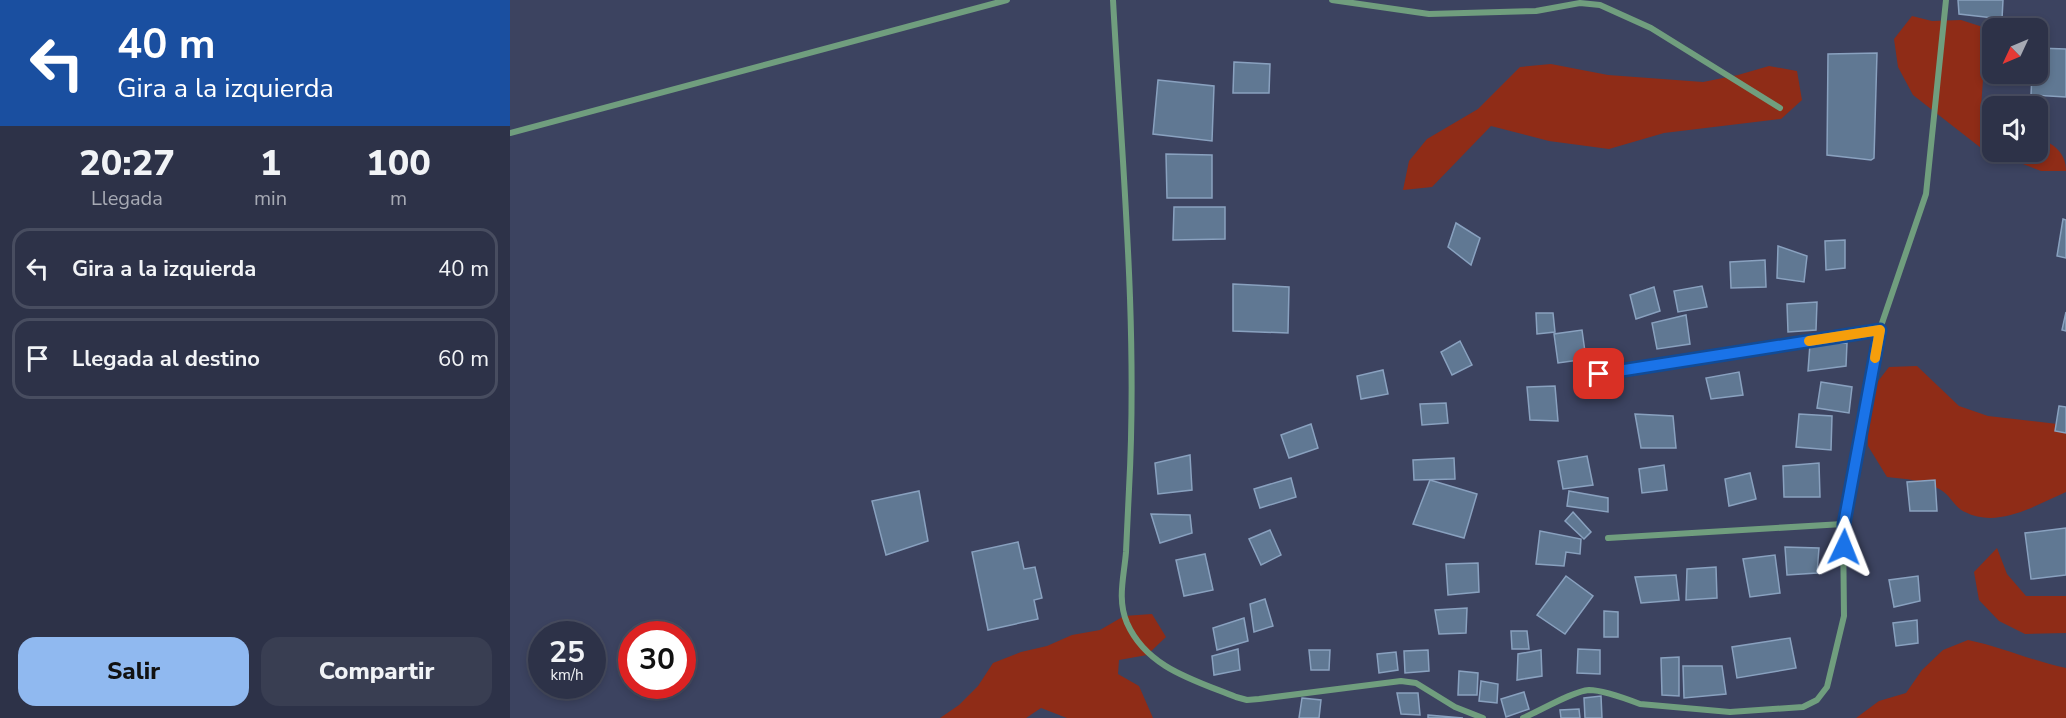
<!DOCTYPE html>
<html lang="es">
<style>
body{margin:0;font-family:"Nunito Sans",sans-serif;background:#393e52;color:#f1f3f6;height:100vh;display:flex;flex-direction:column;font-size:22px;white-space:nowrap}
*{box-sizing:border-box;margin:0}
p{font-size:20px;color:#a7aab4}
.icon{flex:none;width:33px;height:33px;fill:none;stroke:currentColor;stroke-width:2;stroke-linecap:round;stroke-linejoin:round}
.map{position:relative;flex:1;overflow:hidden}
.sheet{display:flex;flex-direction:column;background:#2d3248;width:510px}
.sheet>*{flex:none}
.guide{background:#1a4fa0;color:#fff;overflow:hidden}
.needle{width:39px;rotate:226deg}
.fabs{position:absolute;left:1472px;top:18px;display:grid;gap:12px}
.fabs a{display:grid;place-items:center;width:66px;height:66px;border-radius:12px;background:#2d3248;box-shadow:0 3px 9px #0003,0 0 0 2px #484d60;font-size:30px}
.speed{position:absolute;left:18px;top:621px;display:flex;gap:12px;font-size:30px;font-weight:700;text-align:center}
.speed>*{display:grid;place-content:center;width:78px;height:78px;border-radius:50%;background:#2d3248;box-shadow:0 3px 9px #0003,0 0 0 2px #484d60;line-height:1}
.speed small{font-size:15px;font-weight:400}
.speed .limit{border:9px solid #d22;background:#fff;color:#111}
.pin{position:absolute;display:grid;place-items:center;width:51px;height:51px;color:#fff;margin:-26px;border-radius:12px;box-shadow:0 3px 9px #0006}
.me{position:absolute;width:66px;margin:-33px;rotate:2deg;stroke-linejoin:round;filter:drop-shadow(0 0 4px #0008)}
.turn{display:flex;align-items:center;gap:21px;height:126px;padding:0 18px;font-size:27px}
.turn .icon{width:78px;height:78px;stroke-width:2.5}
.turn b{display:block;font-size:42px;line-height:51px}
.eta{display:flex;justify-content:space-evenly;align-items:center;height:102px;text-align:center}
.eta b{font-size:36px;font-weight:800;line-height:42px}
.action{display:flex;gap:12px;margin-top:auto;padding:12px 18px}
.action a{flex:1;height:69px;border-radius:18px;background:#90b9f0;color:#111;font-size:24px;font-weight:800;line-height:69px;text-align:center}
.action a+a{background:#393e52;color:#f1f3f6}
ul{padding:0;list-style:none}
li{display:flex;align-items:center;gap:18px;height:81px;margin:0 12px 9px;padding:0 6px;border:3px solid #484d60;border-radius:18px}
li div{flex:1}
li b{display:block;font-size:22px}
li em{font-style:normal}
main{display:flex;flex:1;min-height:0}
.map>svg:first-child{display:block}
.green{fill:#8f2c17}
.building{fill:#607893;stroke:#89a1bf;stroke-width:1.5}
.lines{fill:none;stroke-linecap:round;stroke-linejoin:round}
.minor{stroke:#709e7e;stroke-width:6}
.route-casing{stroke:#114b97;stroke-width:15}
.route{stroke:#1a73e8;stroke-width:10}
.slow{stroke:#f59e0b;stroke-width:10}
</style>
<main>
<section class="sheet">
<div class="guide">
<div class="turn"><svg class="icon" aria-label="left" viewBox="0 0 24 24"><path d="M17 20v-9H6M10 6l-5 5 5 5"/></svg><div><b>40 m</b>Gira a la izquierda</div></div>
</div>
<div class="eta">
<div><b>20:27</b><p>Llegada</p></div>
<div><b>1</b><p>min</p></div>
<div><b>100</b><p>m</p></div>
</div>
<ul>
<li><svg class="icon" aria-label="left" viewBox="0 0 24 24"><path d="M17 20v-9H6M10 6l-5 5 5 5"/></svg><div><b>Gira a la izquierda</b></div><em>40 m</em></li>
<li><svg class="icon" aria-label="arrive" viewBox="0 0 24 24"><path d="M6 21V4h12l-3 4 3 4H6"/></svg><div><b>Llegada al destino</b></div><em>60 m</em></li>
</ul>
<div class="action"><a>Salir</a><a>Compartir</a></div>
</section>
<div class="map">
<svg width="1556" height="718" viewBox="0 0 1556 718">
<rect width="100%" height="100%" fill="#3c4360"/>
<g class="green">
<path d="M 1402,16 L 1422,21 L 1451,20 L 1479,29 L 1482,39 L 1482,66 L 1473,80 L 1471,107 L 1482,113 L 1482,152 L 1527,152 L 1527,136 C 1542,144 1556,151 1556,171 L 1531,171 L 1471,148 L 1403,95 L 1388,67 L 1384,39 Z"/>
<path d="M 1041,64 L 1098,75 L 1193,82 L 1228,75 L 1259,66 L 1287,71 L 1292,100 L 1271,119 L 1154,133 L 1099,149 L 1039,141 L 981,126 L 922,187 L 893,190 L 899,161 L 917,139 L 968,109 L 1010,67 Z"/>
<path d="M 1407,366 L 1449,406 L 1478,416 L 1556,425 L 1556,492 C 1526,505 1488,529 1455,512 C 1445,508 1440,495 1431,490 C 1415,480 1395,479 1377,477 L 1358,446 L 1358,418 L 1362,389 L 1379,367 Z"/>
<path d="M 1487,548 L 1497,574 L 1516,596 L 1556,596 L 1556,633 L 1515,634 L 1489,621 L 1469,600 L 1464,572 Z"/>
<path d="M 642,614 L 656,637 L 637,655 L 609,660 L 608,674 L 629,686 L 643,718 L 557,718 L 531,708 L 516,718 L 430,718 L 449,705 L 468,686 L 483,663 L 511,652 L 537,646 L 562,635 L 590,630 L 614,616 Z"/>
<path d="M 1458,640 C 1492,647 1522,661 1556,668 L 1556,718 L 1346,718 L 1369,701 L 1396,693 L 1412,670 L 1433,650 Z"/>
</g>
<g class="building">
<path d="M 1448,0 L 1493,0 L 1492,19 L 1449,14 Z"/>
<path d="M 1527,48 L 1556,49 L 1556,97 L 1521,95 L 1522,74 L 1527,74 Z"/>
<path d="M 1367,53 L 1364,158 L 1361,160 L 1317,155 L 1318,54 Z"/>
<path d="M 724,62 L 760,64 L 759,93 L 723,93 Z"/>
<path d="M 648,80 L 704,86 L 702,141 L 643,134 Z"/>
<path d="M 656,154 L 702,155 L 702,198 L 657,198 Z"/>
<path d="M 664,207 L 715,207 L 715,239 L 663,240 Z"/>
<path d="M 1553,219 L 1556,220 L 1556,258 L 1547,256 Z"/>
<path d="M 946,223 L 970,238 L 961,265 L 938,247 Z"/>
<path d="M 1335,240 L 1335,268 L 1316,270 L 1315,241 Z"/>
<path d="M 1268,246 L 1297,256 L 1294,282 L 1267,278 Z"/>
<path d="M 1255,260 L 1256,287 L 1221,288 L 1220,262 Z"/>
<path d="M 723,284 L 779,287 L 778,333 L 723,331 Z"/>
<path d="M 1192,286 L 1197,307 L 1168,312 L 1164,291 Z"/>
<path d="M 1144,287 L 1150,311 L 1126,319 L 1120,295 Z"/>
<path d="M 1307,302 L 1306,330 L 1278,332 L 1277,304 Z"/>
<path d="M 1556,312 L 1556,331 L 1552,330 Z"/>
<path d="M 1026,313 L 1043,313 L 1045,332 L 1027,334 Z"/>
<path d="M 1176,315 L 1180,344 L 1147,349 L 1142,323 Z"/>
<path d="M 1072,330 L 1076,359 L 1048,363 L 1044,334 Z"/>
<path d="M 950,341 L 962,365 L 942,375 L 931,352 Z"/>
<path d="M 1337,343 L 1336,366 L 1298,371 L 1300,344 Z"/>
<path d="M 873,370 L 878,394 L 851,399 L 847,376 Z"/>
<path d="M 1229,372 L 1233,395 L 1201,399 L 1196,378 Z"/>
<path d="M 1311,382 L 1342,387 L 1339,413 L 1307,408 Z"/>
<path d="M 1045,386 L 1048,421 L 1020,420 L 1017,387 Z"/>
<path d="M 936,403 L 938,423 L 912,425 L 910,404 Z"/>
<path d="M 1549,406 L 1556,407 L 1556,433 L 1545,431 Z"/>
<path d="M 1125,414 L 1163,416 L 1166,448 L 1131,448 Z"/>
<path d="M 1289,414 L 1322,416 L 1321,450 L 1286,447 Z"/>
<path d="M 801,424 L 808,448 L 779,458 L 771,435 Z"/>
<path d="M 680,455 L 682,490 L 648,494 L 645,463 Z"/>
<path d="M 1077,456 L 1083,485 L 1053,489 L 1048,461 Z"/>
<path d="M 944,458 L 945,479 L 904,480 L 903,460 Z"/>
<path d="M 1309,463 L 1310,497 L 1274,497 L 1273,466 Z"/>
<path d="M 1154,465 L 1157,490 L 1132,493 L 1129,469 Z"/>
<path d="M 1240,473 L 1246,499 L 1219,506 L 1215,479 Z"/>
<path d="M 781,478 L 786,497 L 750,508 L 744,489 Z"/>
<path d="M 920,480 L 967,494 L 954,538 L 903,524 Z"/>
<path d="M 1425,480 L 1427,511 L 1400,511 L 1397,482 Z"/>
<path d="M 409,491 L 418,541 L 376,555 L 362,501 Z"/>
<path d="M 1059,491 L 1098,498 L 1098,512 L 1057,506 Z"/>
<path d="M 1063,512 L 1081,532 L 1074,539 L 1055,521 Z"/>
<path d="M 641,514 L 680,515 L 682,533 L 650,543 Z"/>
<path d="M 1556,528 L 1556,575 L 1521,579 L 1515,533 Z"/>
<path d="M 760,530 L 771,555 L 751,565 L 739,539 Z"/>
<path d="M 1030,531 L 1071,539 L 1070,554 L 1056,552 L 1054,566 L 1026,564 Z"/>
<path d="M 508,542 L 514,569 L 525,567 L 532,598 L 524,600 L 528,619 L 478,630 L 462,552 Z"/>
<path d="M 1275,547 L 1309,548 L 1307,573 L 1277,575 Z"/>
<path d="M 695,554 L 703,590 L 674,596 L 666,560 Z"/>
<path d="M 1265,555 L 1270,593 L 1240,597 L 1233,559 Z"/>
<path d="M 968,563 L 969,592 L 938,595 L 936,564 Z"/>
<path d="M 1206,567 L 1207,598 L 1176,600 L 1177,569 Z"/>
<path d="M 1166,575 L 1169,600 L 1131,603 L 1125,577 Z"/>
<path d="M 1056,576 L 1083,596 L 1055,634 L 1027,615 Z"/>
<path d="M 1408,576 L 1410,601 L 1384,607 L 1379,580 Z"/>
<path d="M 755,599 L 763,626 L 744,632 L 740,604 Z"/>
<path d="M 957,608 L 956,633 L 929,634 L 925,610 Z"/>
<path d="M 1094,611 L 1108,612 L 1108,637 L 1094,637 Z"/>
<path d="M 734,618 L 738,641 L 707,650 L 703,628 Z"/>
<path d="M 1407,620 L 1408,643 L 1386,646 L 1383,623 Z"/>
<path d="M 1001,631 L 1017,631 L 1019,649 L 1002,649 Z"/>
<path d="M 1280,638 L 1286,668 L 1227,678 L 1222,647 Z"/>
<path d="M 728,649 L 730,670 L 704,675 L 702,656 Z"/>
<path d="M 1068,649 L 1090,650 L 1090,674 L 1067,673 Z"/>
<path d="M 799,650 L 820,650 L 819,670 L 801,670 Z"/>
<path d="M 918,650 L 919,671 L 895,673 L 894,651 Z"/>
<path d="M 1031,650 L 1032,676 L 1007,680 L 1008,654 Z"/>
<path d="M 886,652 L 888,670 L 869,673 L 867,654 Z"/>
<path d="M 1169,657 L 1169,696 L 1152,695 L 1151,658 Z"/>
<path d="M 1173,666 L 1212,666 L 1216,694 L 1174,698 Z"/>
<path d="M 949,671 L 968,673 L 967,695 L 948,695 Z"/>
<path d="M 971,681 L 988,684 L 987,703 L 969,701 Z"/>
<path d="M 1014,692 L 1019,709 L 996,717 L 991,699 Z"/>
<path d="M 887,693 L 908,693 L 910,715 L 891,714 Z"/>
<path d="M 1091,696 L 1092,718 L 1075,718 L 1074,698 Z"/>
<path d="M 792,698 L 811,700 L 809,718 L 789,718 Z"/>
<path d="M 1069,709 L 1070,718 L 1051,718 L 1050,710 Z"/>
<path d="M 918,715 L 953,718 L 918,718 Z"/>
</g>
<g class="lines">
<g class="minor">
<path d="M 603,0 C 612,162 628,327 619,489 C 618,510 617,531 616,552 C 614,577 607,599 617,623 C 637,668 684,680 726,697 L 737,700 L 749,699 L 891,681 L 906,683 L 945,707 L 973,718"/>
<path d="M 822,0 L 919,14 L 1026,11 L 1070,3 L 1090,5 L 1141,28 L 1270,108"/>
<path d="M 0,133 L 497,0"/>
<path d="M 1089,374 L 1370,329"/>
<path d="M 1098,538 L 1333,524"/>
<path d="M 1013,718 C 1030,711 1063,691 1079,690 C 1093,690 1117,699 1130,704 L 1220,712 L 1293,707 L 1307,700 L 1317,687 L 1334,616 L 1333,524 L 1370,329 L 1416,194 L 1436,0"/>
</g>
</g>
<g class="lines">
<defs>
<path id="route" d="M 1089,374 L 1370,330 L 1334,524 L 1334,547"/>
</defs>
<use href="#route" class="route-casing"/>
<use href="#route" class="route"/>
<path class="slow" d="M 1299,341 L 1370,330 L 1365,358"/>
</g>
</svg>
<div class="fabs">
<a><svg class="needle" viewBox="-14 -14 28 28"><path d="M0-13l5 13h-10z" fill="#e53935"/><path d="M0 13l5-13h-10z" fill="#a7aab4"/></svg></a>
<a><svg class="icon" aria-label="sound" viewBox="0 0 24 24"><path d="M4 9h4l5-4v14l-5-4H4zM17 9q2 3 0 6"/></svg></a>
</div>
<div class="speed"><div>25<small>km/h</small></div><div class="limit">30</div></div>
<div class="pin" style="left:1089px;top:374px;background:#d93025"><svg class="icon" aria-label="arrive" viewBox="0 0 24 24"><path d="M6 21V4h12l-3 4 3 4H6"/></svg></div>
<svg class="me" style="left:1334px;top:547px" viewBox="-20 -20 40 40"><path d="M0-17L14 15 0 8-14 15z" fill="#1a73e8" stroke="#fff" stroke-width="4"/></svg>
</div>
</main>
